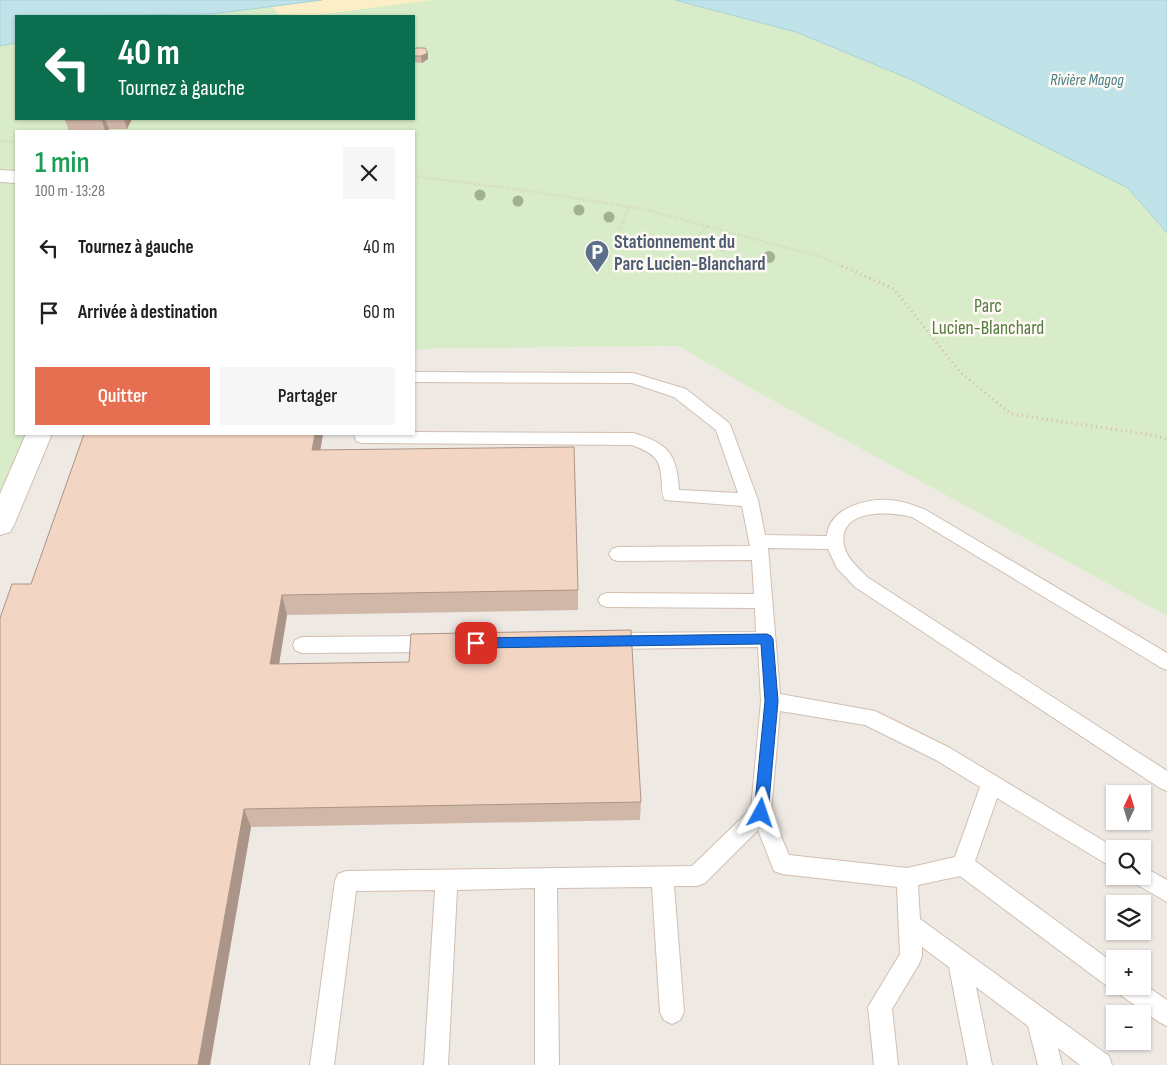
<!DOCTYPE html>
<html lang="fr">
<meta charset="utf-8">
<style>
body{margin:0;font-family:"Sofia Sans Condensed",sans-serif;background:#f6f6f6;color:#202124;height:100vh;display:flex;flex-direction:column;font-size:19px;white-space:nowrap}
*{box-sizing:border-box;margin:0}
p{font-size:16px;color:#757577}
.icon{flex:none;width:28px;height:28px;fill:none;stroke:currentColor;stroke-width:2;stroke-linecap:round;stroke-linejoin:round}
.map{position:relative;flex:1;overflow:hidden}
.sheet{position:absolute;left:15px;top:130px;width:400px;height:305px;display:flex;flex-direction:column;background:#fff;border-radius:0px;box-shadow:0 1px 4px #0004}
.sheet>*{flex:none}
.guide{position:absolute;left:15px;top:15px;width:400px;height:105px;border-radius:0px;box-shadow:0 1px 4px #0004;background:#0b6e4f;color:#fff;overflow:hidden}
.needle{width:32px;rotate:4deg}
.buttons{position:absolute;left:1106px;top:785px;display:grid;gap:10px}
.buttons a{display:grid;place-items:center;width:45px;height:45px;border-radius:0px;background:#fff;box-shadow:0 1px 4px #0004;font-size:25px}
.pin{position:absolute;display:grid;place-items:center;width:42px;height:42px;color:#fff;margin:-21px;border-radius:10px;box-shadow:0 2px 8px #0006}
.me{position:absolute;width:55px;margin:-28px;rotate:5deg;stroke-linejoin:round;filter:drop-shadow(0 0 4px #0008)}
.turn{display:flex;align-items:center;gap:18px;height:105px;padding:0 20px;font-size:22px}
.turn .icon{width:65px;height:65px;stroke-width:2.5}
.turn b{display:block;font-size:35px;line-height:42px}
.round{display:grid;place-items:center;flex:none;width:52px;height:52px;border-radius:0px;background:#f6f6f6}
.overview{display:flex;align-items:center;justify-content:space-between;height:85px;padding:0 20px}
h1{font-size:30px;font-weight:600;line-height:38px;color:#1e9e55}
.cta{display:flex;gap:10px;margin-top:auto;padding:10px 20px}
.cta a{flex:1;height:58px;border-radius:0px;background:#e76f51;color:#fff;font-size:20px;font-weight:600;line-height:58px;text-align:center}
.cta a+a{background:#f6f6f6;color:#202124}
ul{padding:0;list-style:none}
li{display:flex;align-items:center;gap:15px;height:65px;padding:0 20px}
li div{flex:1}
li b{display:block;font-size:19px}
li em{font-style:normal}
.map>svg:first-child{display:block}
.industrial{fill:#efe9e4;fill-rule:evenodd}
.green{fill:#d8ecc9}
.sand{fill:#fcefc7}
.water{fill:#bfe3e8;stroke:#a5d3da}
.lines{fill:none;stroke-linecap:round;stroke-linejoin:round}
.lane-casing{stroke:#d1beb0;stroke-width:2}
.street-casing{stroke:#d1beb0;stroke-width:2}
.path-far1{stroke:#d9b8a5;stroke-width:2.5;stroke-dasharray:0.5 2.5;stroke-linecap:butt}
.path{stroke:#d9b8a5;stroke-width:3;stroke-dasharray:1 4;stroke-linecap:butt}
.lane{fill:#fff;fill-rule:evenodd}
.street{fill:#fff;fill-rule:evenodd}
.tree{fill:#a0b28e}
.wall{fill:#d1b7a8}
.shaded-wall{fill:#aa9588}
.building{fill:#f3d5c3;stroke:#aa9588}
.route{fill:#1a73e8;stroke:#114b97}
.labels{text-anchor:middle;stroke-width:5;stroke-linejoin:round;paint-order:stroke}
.far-water-label{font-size:16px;font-style:italic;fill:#437c86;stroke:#fffaf3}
.service-label{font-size:19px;font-weight:bold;fill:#4e5e75;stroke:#fffaf3;text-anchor:start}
.park-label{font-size:19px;fill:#537a41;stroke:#fffaf3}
</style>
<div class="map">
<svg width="1167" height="1065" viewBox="0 0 1167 1065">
<rect width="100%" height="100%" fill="#fdf6ec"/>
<path class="industrial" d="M 0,176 L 16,434 L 414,434 L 414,349 L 678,346 L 757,392 L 1167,616 L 1167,1065 L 0,1065 ZM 1115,794 L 1142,794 L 1142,821 L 1115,821 ZM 1115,849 L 1142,849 L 1142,876 L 1115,876 ZM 1115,904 L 1142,904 L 1142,931 L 1115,931 ZM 1115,959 L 1142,959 L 1142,986 L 1115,986 ZM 1115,1014 L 1142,1014 L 1142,1041 L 1115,1041 Z"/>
<path class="green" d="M 322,0 L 675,0 L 796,32 L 910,79 L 1129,188 L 1167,233 L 1167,616 L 757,392 L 678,346 L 414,349 L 414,131 L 16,131 L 16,434 L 39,434 L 0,525 L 0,46 L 16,43 L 16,119 L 414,119 L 414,16 L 100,16 L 212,14 Z"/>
<path class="sand" d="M 323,0 L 432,0 L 315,15 L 278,14 L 272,7 Z"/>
<g class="water">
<path d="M 0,0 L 322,0 L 212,14 L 16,16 L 16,43 L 0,46 Z"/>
<path d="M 675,0 L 1167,0 L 1167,233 L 1128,188 L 910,79 L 796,32 Z"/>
</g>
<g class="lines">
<defs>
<g id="lane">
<path d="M 414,372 L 633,373 L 686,389 L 729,423 L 731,427 L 758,500 L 765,535 L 827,536 C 829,506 873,496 897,501 C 906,502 915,506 924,509 L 1167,653 L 1167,670 L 1160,667 L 912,517 C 889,511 837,508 844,546 C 847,559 859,568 867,577 L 1167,771 L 1167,791 L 1160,788 L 855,587 L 837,568 L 828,549 L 768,548 L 780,694 L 875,711 L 950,748 L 1117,849 L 1115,849 L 1115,869 L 997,798 L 975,861 L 1115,964 L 1115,986 L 1142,986 L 1142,983 L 1167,1000 L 1167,1026 L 1159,1022 L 1119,994 L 1117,989 L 1107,986 L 960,876 L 918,885 L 920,919 L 1109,1056 L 1112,1065 L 1080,1065 L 1058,1048 L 1062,1065 L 1038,1065 L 1028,1026 L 976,987 L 992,1065 L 968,1065 L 949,967 L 922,947 L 922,956 L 919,964 L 892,1009 L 898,1065 L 874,1065 L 868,1007 L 900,954 L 897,887 L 782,874 L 774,871 L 758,830 L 705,883 L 697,886 L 674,886 L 684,1012 L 680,1020 L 672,1024 L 664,1020 L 660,1012 L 652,887 L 557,888 L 559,1065 L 535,1065 L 535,888 L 457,890 L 448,1065 L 424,1065 L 435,890 L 356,891 L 334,1065 L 310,1065 L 335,881 L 338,874 L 346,871 L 692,866 L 751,809 L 761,701 L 758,647 L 610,649 L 603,646 L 601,641 L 603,636 L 610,633 L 756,632 L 755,608 L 607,607 L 601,605 L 598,600 L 601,595 L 607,593 L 754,594 L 752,560 L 618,561 L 612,559 L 609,554 L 612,549 L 618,547 L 750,546 L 742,506 L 665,500 C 662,495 662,491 662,485 C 661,459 656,454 632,445 L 362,443 L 356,441 L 354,434 L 414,434 L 414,432 L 633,433 C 668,443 677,454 679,490 L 738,493 L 716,430 L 674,397 L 632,383 L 414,382 ZM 780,711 L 865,725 L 936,760 L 980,787 L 955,857 L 907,868 L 789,855 L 771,813 Z"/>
<path d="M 434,636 L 441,639 L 443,644 L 441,649 L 434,652 L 302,653 L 295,650 L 293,645 L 295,640 L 302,637 Z"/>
<path d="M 1142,866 L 1167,880 L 1167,902 L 1134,883 L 1131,876 L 1142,876 Z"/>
</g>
<g id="street">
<path d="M 0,170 L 16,171 L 16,183 L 0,182 Z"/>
<path d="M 26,434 L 52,434 L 14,525 L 10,532 L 0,535 L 0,494 Z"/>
</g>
</defs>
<use href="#lane" class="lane-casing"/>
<use href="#street" class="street-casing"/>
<g class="path-far1">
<path d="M 0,141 L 16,142"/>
<path d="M 414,176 L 529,191 L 643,209 L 825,258 L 844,267"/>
<path d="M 620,229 L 629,207"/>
<path d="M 686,248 L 707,226"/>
</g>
<path class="path" d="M 842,266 L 894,289 L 960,372 L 1011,414 L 1152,435 L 1167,439"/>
<use href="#lane" class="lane"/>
<use href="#street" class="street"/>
</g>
<g class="tree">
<circle cx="480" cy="195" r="5.5"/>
<circle cx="518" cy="201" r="5.5"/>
<circle cx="579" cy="210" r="5.5"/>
<circle cx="609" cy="217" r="5.5"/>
<circle cx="723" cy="245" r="6"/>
<circle cx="769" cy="257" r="6"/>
</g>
<g class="wall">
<path d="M 414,49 L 428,53 L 428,59 L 422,63 L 414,62 Z"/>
<path d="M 66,119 L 132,119 L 127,129 L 109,129 L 107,131 L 69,131 L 65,120 Z"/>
<path d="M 84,434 L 323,434 L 320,450 L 578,590 L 578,610 L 287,615 L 279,664 L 641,802 L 640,820 L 251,827 L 210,1065 L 0,1065 L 31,584 Z"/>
</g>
<g class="shaded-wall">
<path d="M 428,53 L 428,59 L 422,63 L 421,56 Z"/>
<path d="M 103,119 L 105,119 L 109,129 L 107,131 L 105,131 L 102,120 Z"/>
<path d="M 124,119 L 132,119 L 127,129 Z"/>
<path d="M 315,434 L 323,434 L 317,470 L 312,450 Z"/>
<path d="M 282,595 L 287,615 L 276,683 L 270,664 Z"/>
<path d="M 244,809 L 251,827 L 210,1065 L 198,1065 Z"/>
</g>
<g class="building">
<path d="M 416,48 L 425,48 L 428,53 L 421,56 L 414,56 L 414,49 Z"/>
<path d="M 66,119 L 103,119 L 102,120 L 65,120 Z"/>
<path d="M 84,434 L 315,434 L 312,450 L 574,447 L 578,590 L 282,595 L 270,664 L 409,662 L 411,634 L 631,630 L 641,802 L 244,809 L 198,1065 L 0,1065 L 0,618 L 12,584 L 31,584 Z"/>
</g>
<path class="route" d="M 767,634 L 771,636 L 773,639 L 778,701 L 768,813 L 766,817 L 761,819 L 756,817 L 754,813 L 765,701 L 761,644 L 476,648 L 472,646 L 470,643 L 472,640 L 476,638 Z"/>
<defs>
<symbol id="parking-pin" viewBox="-11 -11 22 30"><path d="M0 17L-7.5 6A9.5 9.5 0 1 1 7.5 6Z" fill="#5c6f8a" stroke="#fffaf3"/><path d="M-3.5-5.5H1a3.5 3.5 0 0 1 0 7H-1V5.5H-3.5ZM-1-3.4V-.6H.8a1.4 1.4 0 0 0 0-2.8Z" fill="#fff"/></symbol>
</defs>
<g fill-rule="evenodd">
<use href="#parking-pin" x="583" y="238" width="28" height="38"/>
</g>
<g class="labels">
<g class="far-water-label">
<text x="1087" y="85">Rivière Magog</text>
</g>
<g class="service-label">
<text x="614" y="248">Stationnement du<tspan x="614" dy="22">Parc Lucien-Blanchard</tspan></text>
</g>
<g class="park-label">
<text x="988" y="312">Parc<tspan x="988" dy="22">Lucien-Blanchard</tspan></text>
</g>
</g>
</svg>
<div class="buttons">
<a><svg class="needle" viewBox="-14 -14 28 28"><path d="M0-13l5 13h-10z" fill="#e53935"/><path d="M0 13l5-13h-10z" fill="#757577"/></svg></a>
<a><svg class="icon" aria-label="search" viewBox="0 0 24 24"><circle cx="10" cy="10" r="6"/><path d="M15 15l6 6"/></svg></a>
<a><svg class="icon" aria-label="layers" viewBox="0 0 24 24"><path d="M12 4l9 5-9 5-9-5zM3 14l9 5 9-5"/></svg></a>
<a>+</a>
<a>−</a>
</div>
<div class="pin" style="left:476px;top:643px;background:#d93025"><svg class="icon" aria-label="arrive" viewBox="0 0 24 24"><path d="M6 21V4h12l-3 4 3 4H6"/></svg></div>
<svg class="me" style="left:761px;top:813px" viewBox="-20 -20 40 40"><path d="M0-17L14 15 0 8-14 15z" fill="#1a73e8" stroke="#fff" stroke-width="4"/></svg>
<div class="guide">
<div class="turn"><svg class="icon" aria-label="left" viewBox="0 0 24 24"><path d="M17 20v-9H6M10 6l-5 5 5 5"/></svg><div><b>40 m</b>Tournez à gauche</div></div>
</div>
<section class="sheet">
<div class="overview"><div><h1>1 min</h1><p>100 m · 13:28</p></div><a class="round"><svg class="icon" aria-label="close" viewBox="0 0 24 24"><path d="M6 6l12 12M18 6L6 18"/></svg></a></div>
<ul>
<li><svg class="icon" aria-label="left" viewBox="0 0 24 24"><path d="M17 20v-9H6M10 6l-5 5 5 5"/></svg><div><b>Tournez à gauche</b></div><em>40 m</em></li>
<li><svg class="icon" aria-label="arrive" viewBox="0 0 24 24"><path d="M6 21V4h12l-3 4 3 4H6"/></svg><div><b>Arrivée à destination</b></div><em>60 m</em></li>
</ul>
<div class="cta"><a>Quitter</a><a>Partager</a></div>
</section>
</div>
